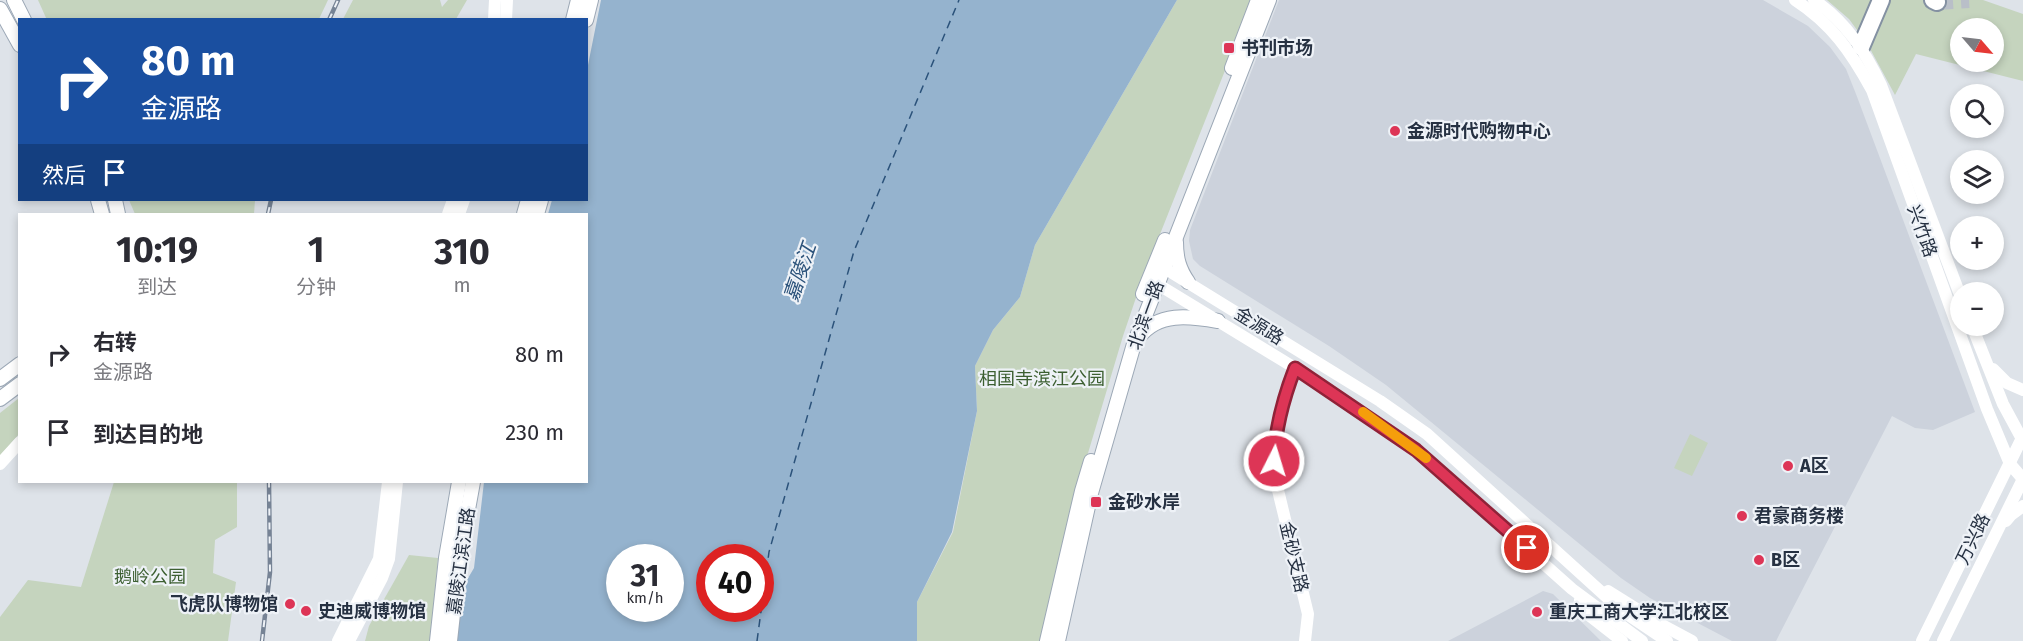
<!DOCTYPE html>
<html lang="zh">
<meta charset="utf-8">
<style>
body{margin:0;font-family:"Fira Sans","Noto Sans SC",sans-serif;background:#f2f2f3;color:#2b2b33;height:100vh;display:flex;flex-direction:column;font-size:22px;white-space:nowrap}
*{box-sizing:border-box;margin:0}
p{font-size:20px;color:#7c7c81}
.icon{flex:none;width:33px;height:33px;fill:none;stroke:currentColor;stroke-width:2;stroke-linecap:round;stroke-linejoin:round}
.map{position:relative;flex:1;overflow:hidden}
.side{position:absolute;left:18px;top:213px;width:570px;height:270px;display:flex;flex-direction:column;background:#fff;border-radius:0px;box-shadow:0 3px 9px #0003}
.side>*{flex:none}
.guide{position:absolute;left:18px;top:18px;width:570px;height:183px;border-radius:0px;box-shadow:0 3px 9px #0003;background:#1a4fa0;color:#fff;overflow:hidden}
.needle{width:39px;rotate:118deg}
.tools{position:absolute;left:1950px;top:18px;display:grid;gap:12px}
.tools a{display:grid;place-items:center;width:54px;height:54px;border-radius:50%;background:#fff;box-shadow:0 3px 9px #0003;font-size:30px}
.speed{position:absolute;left:606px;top:544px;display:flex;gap:12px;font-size:30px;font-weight:700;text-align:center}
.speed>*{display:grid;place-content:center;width:78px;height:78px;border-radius:50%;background:#fff;box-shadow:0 3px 9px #0003;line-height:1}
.speed small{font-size:15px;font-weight:400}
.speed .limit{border:9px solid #d22;background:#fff;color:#111}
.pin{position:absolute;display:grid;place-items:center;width:51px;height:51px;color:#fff;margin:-26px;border:3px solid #fff;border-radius:50%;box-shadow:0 2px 6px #0007}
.me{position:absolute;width:66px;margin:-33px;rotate:5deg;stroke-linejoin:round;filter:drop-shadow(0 0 4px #0008)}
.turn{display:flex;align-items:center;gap:21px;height:126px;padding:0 24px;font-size:27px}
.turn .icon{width:78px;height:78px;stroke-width:2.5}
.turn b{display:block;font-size:42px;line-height:51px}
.then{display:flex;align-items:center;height:57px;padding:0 24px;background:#0003;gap:12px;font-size:22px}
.eta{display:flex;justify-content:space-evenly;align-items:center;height:102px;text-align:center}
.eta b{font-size:36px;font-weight:700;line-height:42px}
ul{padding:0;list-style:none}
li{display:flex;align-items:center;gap:18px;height:78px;padding:0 24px}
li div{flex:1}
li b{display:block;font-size:22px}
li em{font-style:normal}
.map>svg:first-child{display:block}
.built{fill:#ccd2dc}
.green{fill:#c5d4be;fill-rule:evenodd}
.water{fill:#95b3ce;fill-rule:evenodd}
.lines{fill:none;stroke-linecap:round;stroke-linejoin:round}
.ferry{stroke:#2b527a;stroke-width:1.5;stroke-dasharray:8 6;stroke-linecap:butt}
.highway-tunnel{stroke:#b9bfc8;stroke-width:16;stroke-dasharray:16 8;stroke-linecap:butt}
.primary-casing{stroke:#9ca8b6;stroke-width:16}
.highway-casing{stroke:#8491a2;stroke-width:20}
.secondary{stroke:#fff;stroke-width:12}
.primary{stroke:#fff;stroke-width:14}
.highway{stroke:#fff;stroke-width:16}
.rail-casing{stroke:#768395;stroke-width:4.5}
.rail{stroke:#eef2f7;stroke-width:2;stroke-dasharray:7;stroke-linecap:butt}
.route-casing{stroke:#902238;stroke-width:15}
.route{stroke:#dd3556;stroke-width:10}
.slow{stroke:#f59e0b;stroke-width:10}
.poi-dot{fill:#dd3556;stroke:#eef2f7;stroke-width:2}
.labels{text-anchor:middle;stroke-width:4.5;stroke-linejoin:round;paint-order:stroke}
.poi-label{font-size:18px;font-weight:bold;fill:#263142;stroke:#eef2f7;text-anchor:start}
.street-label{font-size:18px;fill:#263142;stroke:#eef2f7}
.park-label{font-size:18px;fill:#3c5f31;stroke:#eef2f7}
.water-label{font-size:20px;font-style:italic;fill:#2b527a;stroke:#eef2f7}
</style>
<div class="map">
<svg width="2023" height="641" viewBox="0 0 2023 641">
<rect width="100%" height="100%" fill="#dee3e9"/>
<g class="built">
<path d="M 1279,0 L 1763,0 L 1808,26 L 1830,47 L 1846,69 L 1856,94 L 1975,412 L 1933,430 L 1915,428 L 1892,416 L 1776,641 L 1732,641 L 1650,598 L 1621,578 L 1386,385 L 1329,346 L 1200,266 L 1193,259 L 1189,241 L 1190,230 Z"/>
<path d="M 1543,591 L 1553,594 L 1601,641 L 1448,641 Z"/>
</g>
<g class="green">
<path d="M 38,0 L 328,0 L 319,19 L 47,20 Z"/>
<path d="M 353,0 L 440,0 L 442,7 L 448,0 L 467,0 L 456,19 L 343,19 Z"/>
<path d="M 1177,0 L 1253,0 L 1143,277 L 1123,336 L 1077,490 L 1043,641 L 917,641 L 917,602 L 953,532 L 977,411 L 975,366 L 993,330 L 1020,297 L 1035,245 Z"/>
<path d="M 1827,0 L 1983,0 L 2023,14 L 2023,81 L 1916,54 L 1895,95 L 1868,45 L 1849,19 ZM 1960,28 L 1994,28 L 1994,62 L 1960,62 Z"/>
<path d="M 129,200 L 255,200 L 254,214 L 135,214 Z"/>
<path d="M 19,398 L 19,434 L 0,456 L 0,413 Z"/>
<path d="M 1690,434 L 1708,443 L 1692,476 L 1674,468 Z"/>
<path d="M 114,482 L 237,482 L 237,527 L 215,540 L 213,573 L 236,582 L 228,641 L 0,641 L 0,617 L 28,580 L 81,587 Z"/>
<path d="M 409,555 L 438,558 L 430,641 L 365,641 L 369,626 Z"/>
</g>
<path class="water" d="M 601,0 L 1177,0 L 1035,245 L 1020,297 L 993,330 L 975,366 L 977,411 L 952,532 L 917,602 L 917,641 L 439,641 L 439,627 L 474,568 L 484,482 L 586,482 L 586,214 L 548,214 L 552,200 L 586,200 L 587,70 ZM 620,558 L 670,558 L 670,609 L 620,609 ZM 710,558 L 760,558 L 760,609 L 710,609 Z"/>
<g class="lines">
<path class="ferry" d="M 757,641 L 769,552 L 854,251 L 959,0"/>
<path class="highway-tunnel" d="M 1937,2 L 1969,0"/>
<defs>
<g id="primary">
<path d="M 14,0 L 24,20"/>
<path d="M 0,9 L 20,45"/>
<path d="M 573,20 L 578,0"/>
<path d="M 586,20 L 591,0"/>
<path d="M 1232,68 L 1258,0"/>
<path d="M 98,200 L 102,214"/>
<path d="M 115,200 L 118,214"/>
<path d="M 524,214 L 528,200"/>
<path d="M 537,214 L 541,200"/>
<path d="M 1176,242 C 1176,258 1179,269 1188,282"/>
<path d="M 1143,294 L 1165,240"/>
<path d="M 1139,337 C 1158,312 1189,316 1218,321"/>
<path d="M 0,379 L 20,364"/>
<path d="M 0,399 L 20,384"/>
<path d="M 437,641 L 446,558 L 459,482"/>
<path d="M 450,641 L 459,559 L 473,482"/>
<path d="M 1047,641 L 1082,491 L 1091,461"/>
<path d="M 1058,641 L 1091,493 L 1134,344 L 1269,0"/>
</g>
<g id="highway">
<path d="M 1933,0 L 1937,2"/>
<path d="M 1861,47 L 1881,0"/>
</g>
</defs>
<use href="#primary" class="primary-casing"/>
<use href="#highway" class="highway-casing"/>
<g class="secondary">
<path d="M 1795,0 C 1832,24 1851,52 1872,90 L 1987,409 L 2010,464 L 2023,479"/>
<path d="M 1814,0 C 1846,22 1865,51 1881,85 L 1960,295"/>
<path d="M 494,20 L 495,0"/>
<path d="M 506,20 L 507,0"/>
<path d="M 448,214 L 453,200"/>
<path d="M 459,214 L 464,200"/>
<path d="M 1156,263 L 1380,401 L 1427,434 L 1621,610 L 1667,641"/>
<path d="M 1149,279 L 1295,368 L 1416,450 L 1572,589 L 1642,641"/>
<path d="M 1972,326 L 2003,404 L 2023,441"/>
<path d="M 1295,368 C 1280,406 1271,441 1276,482 L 1308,614 L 1305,641"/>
<path d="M 1993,369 L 2007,383 L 2023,390"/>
<path d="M 0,464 L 20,442"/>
<path d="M 2006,521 L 2011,515 L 2023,506"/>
<path d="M 1608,591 L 1664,626 L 1692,641"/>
<path d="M 1580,600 L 1590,616 L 1622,641"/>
<path d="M 338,641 L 379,559 L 388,482"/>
<path d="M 349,641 L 382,578 L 389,559 L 397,482"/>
<path d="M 1922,641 L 2023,436"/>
<path d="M 1943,641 L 2023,479"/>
</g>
<use href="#primary" class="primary"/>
<use href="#highway" class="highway"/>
<defs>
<g id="rail">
<path d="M 329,20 L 338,0"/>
<path d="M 268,214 L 271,200"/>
<path d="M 262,641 L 270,572 L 269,482"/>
</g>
</defs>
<use href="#rail" class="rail-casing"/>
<use href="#rail" class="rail"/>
</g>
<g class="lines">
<defs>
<path id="route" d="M 1274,461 C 1275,428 1283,399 1295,368 L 1416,450 L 1527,548"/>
</defs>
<use href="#route" class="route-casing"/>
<use href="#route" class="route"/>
<path class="slow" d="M 1363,412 L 1426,458"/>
</g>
<g class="poi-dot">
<rect x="1223" y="42" width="12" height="12" rx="3"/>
<circle cx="1395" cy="131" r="6"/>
<circle cx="1788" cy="466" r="6"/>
<rect x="1090" y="496" width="12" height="12" rx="3"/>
<circle cx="1742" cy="516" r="6"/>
<circle cx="1759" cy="560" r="6"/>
<circle cx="290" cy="604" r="6"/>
<circle cx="306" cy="611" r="6"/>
<circle cx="1537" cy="612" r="6"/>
</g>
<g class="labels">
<g class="poi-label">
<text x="1241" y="54">书刊市场</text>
<text x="1407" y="137">金源时代购物中心</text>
<text x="1800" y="472">A区</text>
<text x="1108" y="508">金砂水岸</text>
<text x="1754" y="522">君豪商务楼</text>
<text x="1771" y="566">B区</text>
<text x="278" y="610" text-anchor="end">飞虎队博物馆</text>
<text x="318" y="617">史迪威博物馆</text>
<text x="1549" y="618">重庆工商大学江北校区</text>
</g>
<g class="street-label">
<text transform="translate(1922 231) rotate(70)" y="6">兴竹路</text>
<text transform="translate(1146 315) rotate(-70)" y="6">北滨一路</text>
<text transform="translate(1259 326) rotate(32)" y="6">金源路</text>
<text transform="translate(1973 539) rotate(-64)" y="6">万兴路</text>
<text transform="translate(1294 557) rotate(77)" y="6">金砂支路</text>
<text transform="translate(461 561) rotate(-82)" y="6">嘉陵江滨江路</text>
</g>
<g class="park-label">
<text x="1042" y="385">相国寺滨江公园</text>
<text x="150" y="583">鹅岭公园</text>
</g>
<g class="water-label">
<text transform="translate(800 272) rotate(-71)" y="7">嘉陵江</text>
</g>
</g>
</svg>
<div class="tools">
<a><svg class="needle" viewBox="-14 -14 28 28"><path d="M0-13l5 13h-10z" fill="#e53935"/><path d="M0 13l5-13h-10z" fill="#7c7c81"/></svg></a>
<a><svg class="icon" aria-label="search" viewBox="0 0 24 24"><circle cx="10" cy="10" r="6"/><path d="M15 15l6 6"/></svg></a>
<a><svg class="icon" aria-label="layers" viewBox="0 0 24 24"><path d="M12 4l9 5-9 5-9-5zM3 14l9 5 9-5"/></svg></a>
<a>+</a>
<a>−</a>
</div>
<div class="speed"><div>31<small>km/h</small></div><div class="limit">40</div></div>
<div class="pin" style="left:1527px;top:548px;background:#d93025"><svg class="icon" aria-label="arrive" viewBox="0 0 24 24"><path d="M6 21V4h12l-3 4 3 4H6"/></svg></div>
<svg class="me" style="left:1274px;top:461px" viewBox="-20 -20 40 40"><circle r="17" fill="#dd3556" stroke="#fff" stroke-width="3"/><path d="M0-11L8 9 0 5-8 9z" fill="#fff"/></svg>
<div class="guide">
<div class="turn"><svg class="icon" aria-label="right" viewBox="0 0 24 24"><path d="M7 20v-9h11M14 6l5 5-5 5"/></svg><div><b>80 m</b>金源路</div></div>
<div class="then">然后<svg class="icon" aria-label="arrive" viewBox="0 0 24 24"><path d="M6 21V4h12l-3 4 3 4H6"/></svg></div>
</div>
<section class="side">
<div class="eta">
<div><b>10:19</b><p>到达</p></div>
<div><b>1</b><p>分钟</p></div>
<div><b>310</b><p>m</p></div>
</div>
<ul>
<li><svg class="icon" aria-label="right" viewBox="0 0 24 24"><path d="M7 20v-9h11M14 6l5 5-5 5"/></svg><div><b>右转</b><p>金源路</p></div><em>80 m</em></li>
<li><svg class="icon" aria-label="arrive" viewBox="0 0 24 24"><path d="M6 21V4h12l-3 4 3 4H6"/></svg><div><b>到达目的地</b></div><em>230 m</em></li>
</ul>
</section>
</div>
